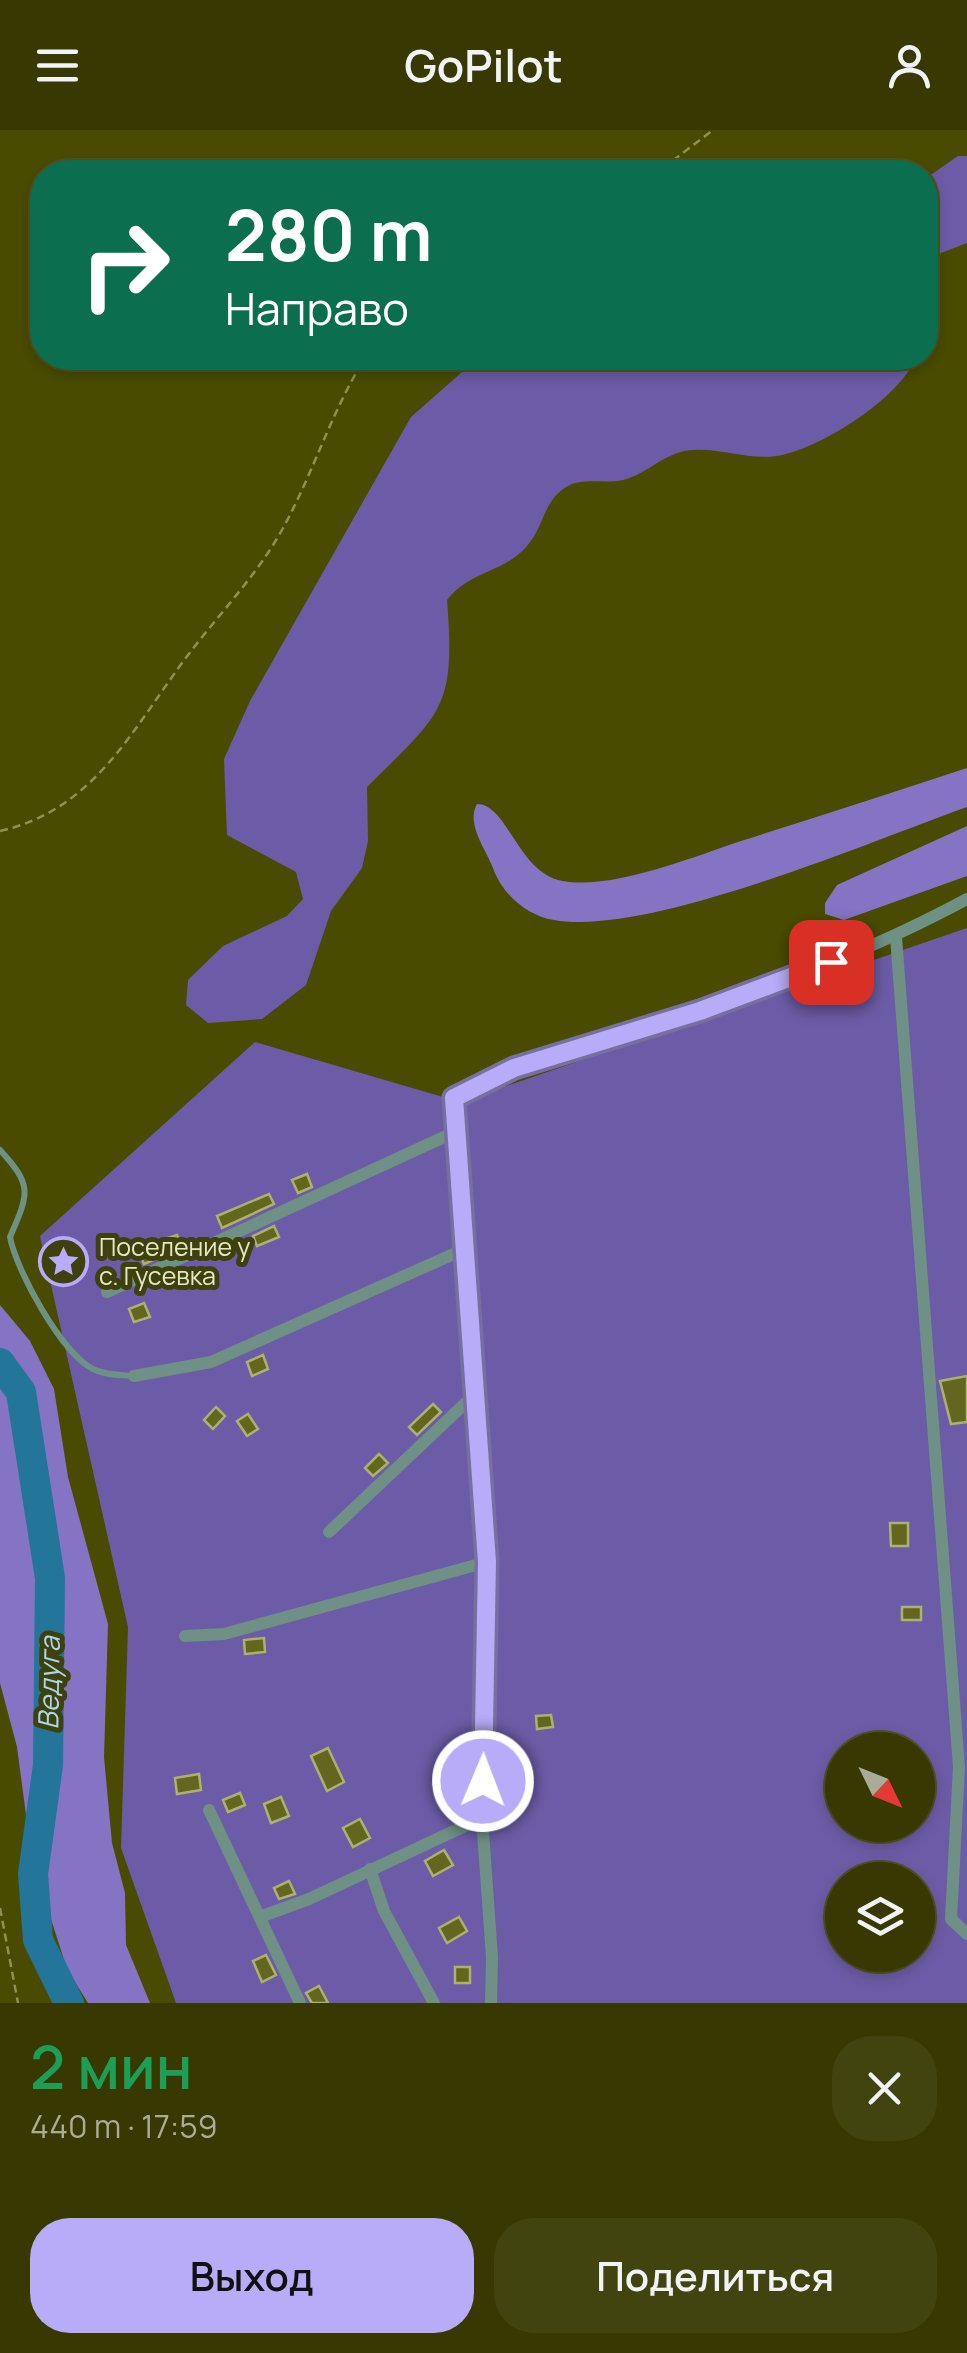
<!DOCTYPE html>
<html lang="ru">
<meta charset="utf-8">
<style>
body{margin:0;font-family:Manrope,sans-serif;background:#42440f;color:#f1f3f6;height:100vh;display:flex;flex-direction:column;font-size:38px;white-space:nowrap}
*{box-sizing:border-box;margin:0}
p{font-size:32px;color:#aaac99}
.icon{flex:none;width:55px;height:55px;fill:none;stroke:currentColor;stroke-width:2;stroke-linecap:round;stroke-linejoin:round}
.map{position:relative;height:1873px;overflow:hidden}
.sheet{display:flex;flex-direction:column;background:#373900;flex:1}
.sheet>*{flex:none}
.top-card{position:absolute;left:30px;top:30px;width:908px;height:210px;border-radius:40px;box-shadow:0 5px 15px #0003,0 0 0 2px #515322;background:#0b6e4f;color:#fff;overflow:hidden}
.needle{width:65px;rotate:133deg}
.fabs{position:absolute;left:825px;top:1602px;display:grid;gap:20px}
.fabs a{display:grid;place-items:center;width:110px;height:110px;border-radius:50%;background:#373900;box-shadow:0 5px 15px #0003,0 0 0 2px #515322;font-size:50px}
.pin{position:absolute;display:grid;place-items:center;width:85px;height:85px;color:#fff;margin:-42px;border-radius:20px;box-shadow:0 5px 15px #0006}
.me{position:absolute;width:110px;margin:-55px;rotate:1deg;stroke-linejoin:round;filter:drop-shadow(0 0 8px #0008)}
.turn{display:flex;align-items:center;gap:35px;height:210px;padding:0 30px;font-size:45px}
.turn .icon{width:130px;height:130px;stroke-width:2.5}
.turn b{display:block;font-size:70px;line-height:85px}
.round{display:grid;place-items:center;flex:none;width:105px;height:105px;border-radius:40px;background:#42440f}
.head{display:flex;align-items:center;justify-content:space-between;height:170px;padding:0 30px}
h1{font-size:60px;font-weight:600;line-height:75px;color:#1e9e55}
.cta{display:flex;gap:20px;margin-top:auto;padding:20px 30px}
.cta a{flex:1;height:115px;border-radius:40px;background:#b8abf7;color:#111;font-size:40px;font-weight:600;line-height:115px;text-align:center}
.cta a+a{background:#42440f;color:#f1f3f6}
header{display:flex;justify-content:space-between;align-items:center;height:130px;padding:0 30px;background:#373900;font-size:45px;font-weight:600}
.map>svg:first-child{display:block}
.green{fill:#6c5ca7;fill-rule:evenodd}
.forest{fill:#8474c3}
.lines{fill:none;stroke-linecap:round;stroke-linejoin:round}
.river{stroke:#237599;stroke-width:30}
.building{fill:#63671d;stroke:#acb16d;stroke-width:2.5}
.path{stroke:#8e9157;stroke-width:2.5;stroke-dasharray:8 5;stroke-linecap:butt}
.lane{stroke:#6f9084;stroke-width:6}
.street{stroke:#6f9084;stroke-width:12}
.route-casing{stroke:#786fa1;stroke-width:25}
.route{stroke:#b8abf7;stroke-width:18}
.labels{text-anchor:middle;stroke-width:10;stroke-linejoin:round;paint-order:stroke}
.poi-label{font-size:25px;fill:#e4e7c5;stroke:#3e410b;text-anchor:start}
.water-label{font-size:28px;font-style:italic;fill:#a9d7f0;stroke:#3e410b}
</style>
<header><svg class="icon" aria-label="menu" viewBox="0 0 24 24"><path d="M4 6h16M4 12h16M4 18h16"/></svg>GoPilot<svg class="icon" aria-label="person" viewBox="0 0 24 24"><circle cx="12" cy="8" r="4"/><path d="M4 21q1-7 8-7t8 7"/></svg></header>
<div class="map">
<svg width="967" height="1873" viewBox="0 0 967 1873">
<rect width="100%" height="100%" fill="#494c00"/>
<g class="green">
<path d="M 958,26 L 967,26 L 967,113 L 941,123 L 931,145 L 925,197 L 925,49 Z"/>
<path d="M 478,228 L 915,228 C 902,267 817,321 776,326 C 749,330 720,318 692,320 C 664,322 648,344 623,350 C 607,354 585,348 570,355 C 543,368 545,396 527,416 C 504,443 470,440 447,470 C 456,580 441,583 367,657 L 368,711 L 362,738 L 331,781 L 306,855 L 262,889 L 208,893 L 186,875 L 188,850 L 223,816 L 287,786 L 303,769 L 296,742 L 227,705 L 224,629 L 250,571 L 411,287 Z"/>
<path d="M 967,798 L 967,1873 L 176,1873 L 121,1718 L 128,1497 L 40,1106 L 255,912 L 460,972 ZM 842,1620 L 918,1620 L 918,1695 L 842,1695 ZM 842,1750 L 918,1750 L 918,1825 L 842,1825 Z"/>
</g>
<g class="forest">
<path d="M 967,638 L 967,677 C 871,711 649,807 554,790 C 527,786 502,764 493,738 C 485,718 466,694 477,674 C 508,674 518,744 563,751 C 612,760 693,727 741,711 C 816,687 892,663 967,638 Z"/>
<path d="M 967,696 L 967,746 L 844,790 L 825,784 L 825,773 L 837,755 Z"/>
<path d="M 0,1175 L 30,1211 L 54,1259 L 68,1347 L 108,1494 L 104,1627 L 112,1713 L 125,1763 L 126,1815 L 150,1873 L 88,1873 L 67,1839 L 32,1730 L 17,1617 L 0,1553 Z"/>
</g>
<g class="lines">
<path class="river" d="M 0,1233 L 21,1262 L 50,1448 L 48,1635 L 33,1744 L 38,1810 L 69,1873"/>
</g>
<g class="building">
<path d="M 307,1044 L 312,1057 L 298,1063 L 292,1050 Z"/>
<path d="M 269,1064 L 274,1074 L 222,1098 L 217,1086 Z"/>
<path d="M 274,1096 L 279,1107 L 257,1116 L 253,1106 Z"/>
<path d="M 177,1105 L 182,1117 L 144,1134 L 137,1118 Z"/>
<path d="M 144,1173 L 150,1187 L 134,1192 L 129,1179 Z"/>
<path d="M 263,1225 L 268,1239 L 252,1246 L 247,1232 Z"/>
<path d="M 967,1246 L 967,1292 L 951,1294 L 940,1251 Z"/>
<path d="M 433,1274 L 441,1282 L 417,1305 L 409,1297 Z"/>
<path d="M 216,1277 L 225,1286 L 213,1299 L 204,1290 Z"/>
<path d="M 248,1284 L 258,1299 L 247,1306 L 237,1291 Z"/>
<path d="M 379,1324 L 388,1333 L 373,1346 L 365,1338 Z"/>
<path d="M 890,1393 L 908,1393 L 908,1416 L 891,1416 Z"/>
<rect x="902" y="1477" width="19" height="13"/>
<path d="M 264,1508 L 265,1522 L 245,1524 L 244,1510 Z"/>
<path d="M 551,1585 L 553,1597 L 537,1599 L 536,1586 Z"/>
<path d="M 328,1618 L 344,1652 L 327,1661 L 311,1626 Z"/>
<path d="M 199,1644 L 201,1660 L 177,1664 L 175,1648 Z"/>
<path d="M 240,1663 L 245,1675 L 228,1682 L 223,1670 Z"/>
<path d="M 281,1667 L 289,1686 L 271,1693 L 264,1674 Z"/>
<path d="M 360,1689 L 370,1708 L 353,1717 L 343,1698 Z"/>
<path d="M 444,1720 L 453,1735 L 433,1746 L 425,1731 Z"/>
<path d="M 289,1751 L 295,1764 L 279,1769 L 274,1758 Z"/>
<path d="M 459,1787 L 467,1801 L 447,1813 L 439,1798 Z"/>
<path d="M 266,1825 L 276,1845 L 262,1852 L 253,1831 Z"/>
<rect x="455" y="1837" width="15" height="16"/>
<path d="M 319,1856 L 328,1873 L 312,1873 L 306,1863 Z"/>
</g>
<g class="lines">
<g class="path">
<path d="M 650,42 L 663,38 L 713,0"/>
<path d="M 0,701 C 94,680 132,600 185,529 C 217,486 255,448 282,400 C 313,344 331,282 365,228"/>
<path d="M 0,1778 L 18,1873"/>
</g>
<path class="lane" d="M 0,1020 C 33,1056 29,1063 10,1107 C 16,1140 62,1224 93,1239 C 105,1245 120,1245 133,1246"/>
<g class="street">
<path d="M 896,807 L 959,1637 L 951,1789 L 967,1804"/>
<path d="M 107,1162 L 455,1002"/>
<path d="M 134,1246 L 211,1232 L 465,1119"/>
<path d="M 329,1402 L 474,1265"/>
<path d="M 185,1506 L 224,1504 L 487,1432"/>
<path d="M 209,1680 L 300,1873"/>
<path d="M 370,1739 L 384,1781 L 434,1873"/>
<path d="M 260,1787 L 309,1769 L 482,1688"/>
<path d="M 491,1873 L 492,1827 L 482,1688 L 487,1432 L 454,968 C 531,926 617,909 699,882 C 791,851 882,815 967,769"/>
</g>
</g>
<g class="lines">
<defs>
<path id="route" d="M 483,1651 L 487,1432 L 454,968 L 514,938 L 700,881 L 831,832"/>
</defs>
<use href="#route" class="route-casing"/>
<use href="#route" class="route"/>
</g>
<defs>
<symbol id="sight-ring" viewBox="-11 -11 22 22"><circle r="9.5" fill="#3e410b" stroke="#b8abf7" stroke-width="1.5"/><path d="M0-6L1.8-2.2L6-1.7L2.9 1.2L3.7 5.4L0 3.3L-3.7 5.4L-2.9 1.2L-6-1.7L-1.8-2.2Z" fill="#b8abf7"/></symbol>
</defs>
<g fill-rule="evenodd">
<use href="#sight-ring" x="36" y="1104" width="55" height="55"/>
</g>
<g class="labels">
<g class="poi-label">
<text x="99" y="1126">Поселение у<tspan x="99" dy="29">с. Гусевка</tspan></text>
</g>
<g class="water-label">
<text transform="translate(49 1553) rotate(-89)" y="10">Ведуга</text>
</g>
</g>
</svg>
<div class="fabs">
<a><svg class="needle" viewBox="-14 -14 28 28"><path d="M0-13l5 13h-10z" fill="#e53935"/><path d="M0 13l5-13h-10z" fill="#aaac99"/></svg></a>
<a><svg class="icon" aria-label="layers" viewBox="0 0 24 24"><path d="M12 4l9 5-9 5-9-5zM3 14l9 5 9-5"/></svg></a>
</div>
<div class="pin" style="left:831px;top:832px;background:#d93025"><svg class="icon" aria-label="arrive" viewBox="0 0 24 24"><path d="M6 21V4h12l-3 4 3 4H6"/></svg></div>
<svg class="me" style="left:483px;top:1651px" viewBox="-20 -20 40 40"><circle r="17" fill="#b8abf7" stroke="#fff" stroke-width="3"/><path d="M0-11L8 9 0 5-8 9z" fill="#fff"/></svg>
<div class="top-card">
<div class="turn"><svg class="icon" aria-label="right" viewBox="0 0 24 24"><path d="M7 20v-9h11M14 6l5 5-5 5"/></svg><div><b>280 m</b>Направо</div></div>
</div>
</div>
<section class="sheet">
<div class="head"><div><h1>2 мин</h1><p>440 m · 17:59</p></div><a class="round"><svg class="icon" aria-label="close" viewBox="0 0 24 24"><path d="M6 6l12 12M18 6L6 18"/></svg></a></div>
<div class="cta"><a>Выход</a><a>Поделиться</a></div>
</section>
